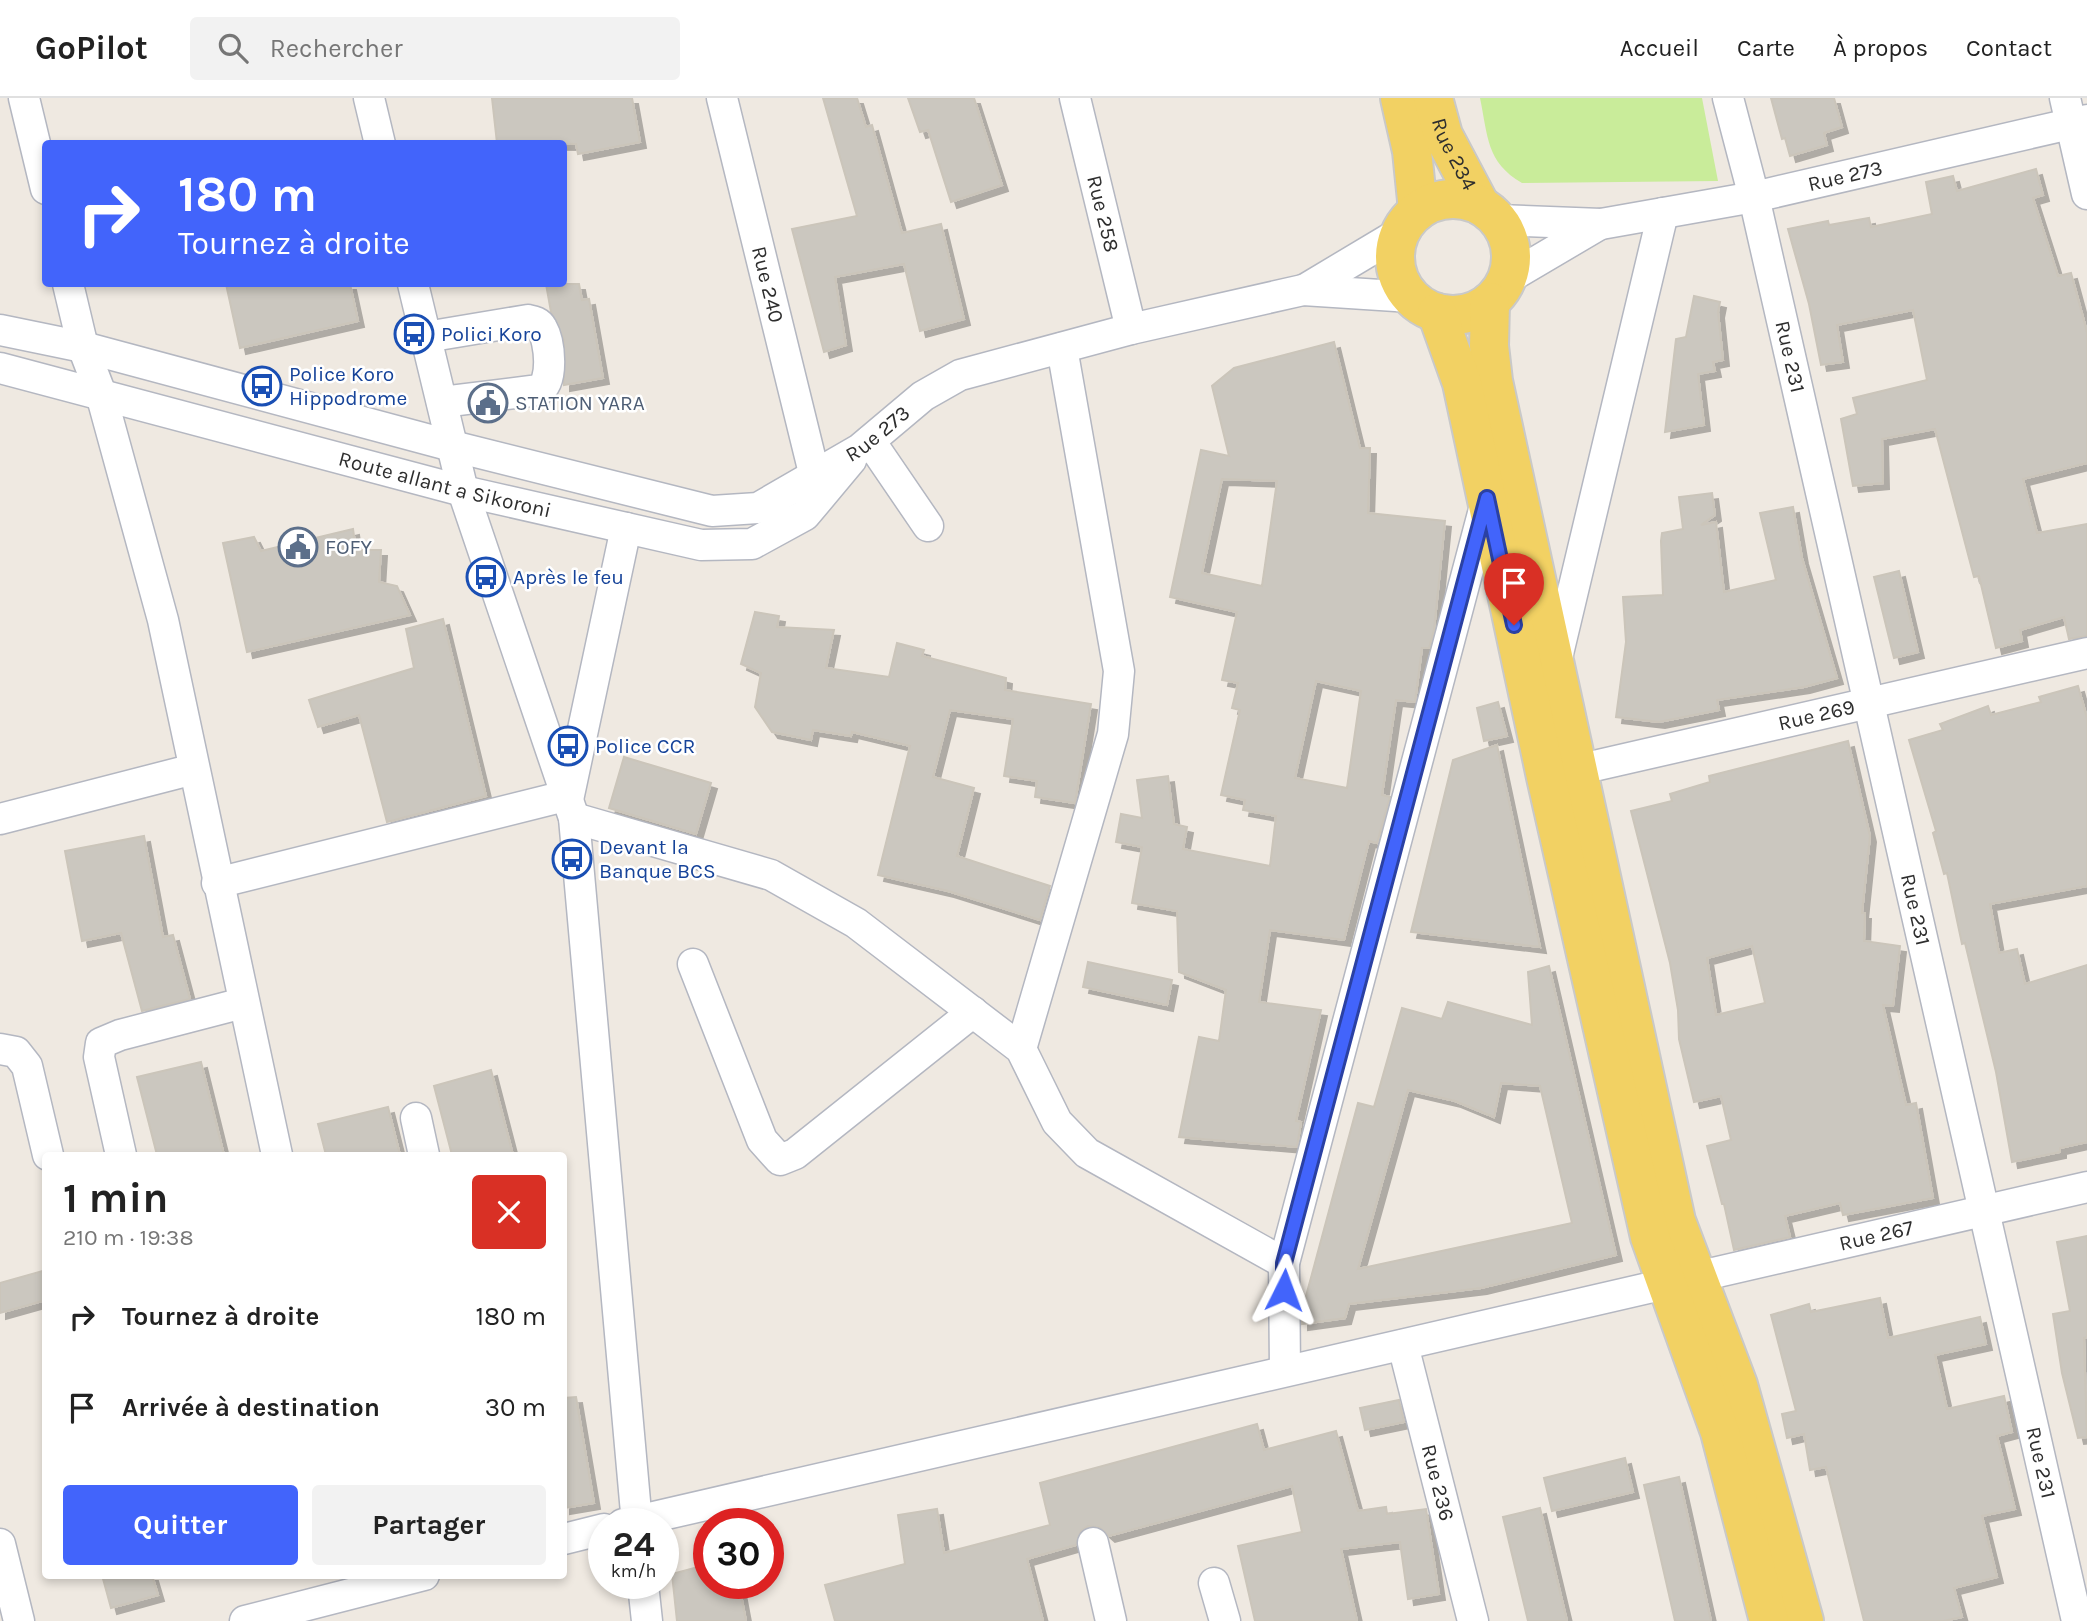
<!DOCTYPE html>
<html lang="fr">
<meta charset="utf-8">
<style>
body{margin:0;font-family:Karla,sans-serif;background:#f2f2f2;color:#222;height:100vh;display:flex;flex-direction:column;font-size:26px;white-space:nowrap}
*{box-sizing:border-box;margin:0}
p{font-size:23px;color:#767676}
.icon{flex:none;width:38px;height:38px;fill:none;stroke:currentColor;stroke-width:2;stroke-linecap:round;stroke-linejoin:round}
.map{position:relative;flex:1;overflow:hidden}
.details{position:absolute;left:42px;top:1054px;width:525px;height:427px;display:flex;flex-direction:column;background:#fff;border-radius:7px;box-shadow:0 4px 10px #0003}
.details>*{flex:none}
.guide{position:absolute;left:42px;top:42px;width:525px;height:147px;border-radius:7px;box-shadow:0 4px 10px #0003;background:#4264fb;color:#fff;overflow:hidden}
.speed{position:absolute;left:588px;top:1410px;display:flex;gap:14px;font-size:35px;font-weight:700;text-align:center}
.speed>*{display:grid;place-content:center;width:91px;height:91px;border-radius:50%;background:#fff;box-shadow:0 4px 10px #0003;line-height:1}
.speed small{font-size:18px;font-weight:400}
.speed .limit{border:10px solid #d22;background:#fff;color:#111}
.pin{position:absolute;display:grid;place-items:center;width:60px;height:60px;color:#fff;margin:-72px -30px;border-radius:50% 50% 50% 0;rotate:-45deg;box-shadow:0 0 7px #0007}
.pin .icon{rotate:45deg}
.me{position:absolute;width:77px;margin:-38px;rotate:3deg;stroke-linejoin:round;filter:drop-shadow(0 0 5px #0008)}
.turn{display:flex;align-items:center;gap:24px;height:147px;padding:0 21px;font-size:32px}
.turn .icon{width:91px;height:91px;stroke-width:2.5}
.turn b{display:block;font-size:49px;line-height:60px}
.round{display:grid;place-items:center;flex:none;width:74px;height:74px;border-radius:7px;background:#f2f2f2}
.head{display:flex;align-items:center;justify-content:space-between;height:119px;padding:0 21px}
h1{font-size:42px;font-weight:700;line-height:52px}
.cta{display:flex;gap:14px;margin-top:auto;padding:14px 21px}
.cta a{flex:1;height:80px;border-radius:7px;background:#4264fb;color:#fff;font-size:28px;font-weight:700;line-height:80px;text-align:center}
.cta a+a{background:#f2f2f2;color:#222}
ul{padding:0;list-style:none}
li{display:flex;align-items:center;gap:21px;height:91px;padding:0 21px}
li div{flex:1}
li b{display:block;font-size:26px}
li em{font-style:normal}
header{display:flex;align-items:center;gap:42px;box-sizing:border-box;height:98px;padding:0 35px;background:#fff;border-bottom:2px solid #e0e0e0}
header strong{font-size:33px}
nav{display:flex;gap:38px;margin-inline-start:auto;font-size:24px}
.search{width:490px;height:63px;background:#f2f2f2;display:flex;align-items:center;gap:18px;box-sizing:border-box;padding:0 24px;border-radius:7px;color:#767676;font-size:26px}
.map>svg:first-child{display:block}
.pitch{fill:#c9ec9a}
.building{fill:#cbc7bf;stroke:#cbc5ba;stroke-width:2;fill-rule:evenodd;filter:url(#shadow)}
.lines{fill:none;stroke-linecap:round;stroke-linejoin:round}
.minor-casing{stroke:#b4b7c1;stroke-width:33}
.major-casing{stroke:#c9c9c9;stroke-width:42}
.minor{stroke:#fff;stroke-width:30}
.major{stroke:#f2d163;stroke-width:38}
.route-casing{stroke:#2b41a3;stroke-width:18}
.route{stroke:#4264fb;stroke-width:12}
.labels{text-anchor:middle;stroke-width:5;stroke-linejoin:round;paint-order:stroke}
.street-label{font-size:21px;fill:#2e2e2e;stroke:#fff}
.transit-label{font-size:21px;fill:#164399;stroke:#fff;text-anchor:start}
.service-label{font-size:21px;fill:#4e5e75;stroke:#fff;text-anchor:start}
</style>
<header>
<strong>GoPilot</strong>
<div class="search"><svg class="icon" aria-label="search" viewBox="0 0 24 24"><circle cx="10" cy="10" r="6"/><path d="M15 15l6 6"/></svg>Rechercher</div>
<nav><a>Accueil</a><a>Carte</a><a>À propos</a><a>Contact</a></nav>
</header>
<div class="map">
<svg width="2087" height="1523" viewBox="0 0 2087 1523">
<defs>
<filter id="shadow"><feDropShadow dx="6" dy="6" stdDeviation="0" flood-color="#0004"/></filter>
</defs>
<rect width="100%" height="100%" fill="#efe9e1"/>
<path class="pitch" d="M 1480,0 L 1702,0 L 1718,83 L 1522,85 C 1486,64 1488,38 1480,0 Z"/>
<g class="building">
<path d="M 492,0 L 632,0 L 640,44 L 578,56 L 576,46 L 497,45 Z"/>
<path d="M 823,0 L 857,0 L 866,29 L 872,27 L 902,135 L 941,126 L 964,221 L 920,233 L 904,166 L 835,179 L 846,247 L 824,254 L 792,131 L 857,118 Z"/>
<path d="M 908,0 L 974,0 L 1002,87 L 951,104 L 928,32 L 920,34 Z"/>
<path d="M 1771,0 L 1834,0 L 1842,29 L 1824,35 L 1827,47 L 1790,58 L 1785,40 L 1782,41 Z"/>
<path d="M 2036,71 L 2043,97 L 2033,100 L 2058,178 L 2071,175 L 2087,234 L 2087,365 L 2023,381 L 2037,435 L 2087,426 L 2087,538 L 2069,541 L 2064,519 L 2020,532 L 2022,543 L 1996,550 L 1979,478 L 1974,479 L 1935,331 L 1882,341 L 1883,385 L 1853,388 L 1841,321 L 1857,316 L 1853,300 L 1927,282 L 1913,212 L 1837,227 L 1843,264 L 1821,267 L 1809,206 L 1788,131 L 1828,123 L 1829,127 L 1869,120 L 1871,129 L 1932,116 L 1926,84 L 1953,78 L 1957,93 Z"/>
<path d="M 226,186 L 350,186 L 358,223 L 240,250 Z"/>
<path d="M 546,186 L 579,186 L 582,202 L 589,201 L 603,280 L 564,287 L 564,242 L 551,214 Z"/>
<path d="M 1694,198 L 1720,204 L 1718,214 L 1723,262 L 1713,264 L 1715,273 L 1698,276 L 1704,327 L 1665,334 L 1676,241 L 1686,239 Z"/>
<path d="M 1334,244 L 1360,350 L 1370,350 L 1368,415 L 1445,423 L 1434,532 L 1429,550 L 1422,550 L 1415,604 L 1396,602 L 1382,697 L 1390,699 L 1377,745 L 1369,743 L 1344,842 L 1270,832 L 1259,904 L 1321,912 L 1296,1023 L 1301,1024 L 1297,1049 L 1179,1039 L 1199,939 L 1219,943 L 1226,892 L 1179,874 L 1177,813 L 1132,805 L 1142,749 L 1116,744 L 1121,716 L 1142,720 L 1137,682 L 1168,678 L 1174,726 L 1187,729 L 1183,751 L 1270,768 L 1276,718 L 1243,712 L 1245,702 L 1221,697 L 1240,612 L 1232,610 L 1238,585 L 1222,582 L 1237,514 L 1170,499 L 1201,352 L 1229,358 L 1212,288 L 1234,270 ZM 1222,381 L 1277,383 L 1262,488 L 1202,475 ZM 1316,583 L 1361,593 L 1347,690 L 1295,680 Z"/>
<path d="M 1712,395 L 1715,417 L 1701,427 L 1716,424 L 1724,494 L 1776,482 L 1760,415 L 1793,409 L 1802,460 L 1837,580 L 1804,589 L 1717,602 L 1719,612 L 1659,624 L 1616,619 L 1626,544 L 1623,499 L 1663,497 L 1661,443 L 1662,435 L 1683,431 L 1679,399 Z"/>
<path d="M 353,431 L 356,452 L 381,452 L 379,484 L 397,488 L 410,517 L 247,554 L 223,445 L 254,439 L 261,453 Z"/>
<path d="M 1899,473 L 1918,554 L 1894,560 L 1874,479 Z"/>
<path d="M 755,514 L 779,518 L 777,529 L 834,532 L 826,570 L 889,579 L 897,545 L 924,552 L 922,558 L 1006,580 L 1005,592 L 1091,606 L 1075,705 L 1035,699 L 1037,683 L 1004,678 L 1013,621 L 950,612 L 933,679 L 974,690 L 957,758 L 1050,788 L 1040,822 L 948,793 L 878,777 L 910,648 L 852,634 L 851,638 L 813,632 L 811,642 L 772,634 L 755,609 L 761,575 L 741,566 Z"/>
<path d="M 443,521 L 486,698 L 387,724 L 359,617 L 318,629 L 309,602 L 414,570 L 406,531 Z"/>
<path d="M 2078,588 L 2087,620 L 2087,788 L 1990,806 L 1999,855 L 2017,851 L 2025,886 L 2087,867 L 2087,1044 L 2060,1050 L 2060,1054 L 2012,1064 L 1996,974 L 1965,845 L 1962,846 L 1947,775 L 1944,776 L 1933,735 L 1936,733 L 1909,642 L 1943,632 L 1940,626 L 1988,608 L 1991,617 L 2041,604 L 2039,599 Z"/>
<path d="M 1498,604 L 1507,638 L 1484,643 L 1477,610 Z"/>
<path d="M 1848,643 L 1870,738 L 1862,815 L 1865,815 L 1864,843 L 1900,848 L 1893,908 L 1883,907 L 1906,1007 L 1916,1005 L 1933,1100 L 1843,1117 L 1840,1105 L 1785,1118 L 1790,1139 L 1734,1152 L 1724,1106 L 1722,1106 L 1707,1048 L 1731,1042 L 1721,998 L 1694,1004 L 1679,941 L 1678,912 L 1670,865 L 1631,713 L 1672,703 L 1670,696 L 1710,684 L 1709,678 ZM 1752,848 L 1765,905 L 1716,917 L 1707,860 Z"/>
<path d="M 1497,647 L 1540,849 L 1411,834 L 1453,662 Z"/>
<path d="M 624,659 L 711,685 L 696,736 L 609,710 Z"/>
<path d="M 144,738 L 163,839 L 173,837 L 190,901 L 142,913 L 121,835 L 82,843 L 65,753 Z"/>
<path d="M 1088,864 L 1172,882 L 1167,907 L 1083,889 Z"/>
<path d="M 1549,868 L 1616,1157 L 1481,1190 L 1349,1206 L 1345,1220 L 1302,1226 L 1302,1213 L 1358,1005 L 1374,1009 L 1402,910 L 1442,921 L 1448,904 L 1532,927 L 1528,874 ZM 1501,985 L 1540,988 L 1572,1125 L 1358,1171 L 1408,992 L 1455,1003 L 1494,1019 Z"/>
<path d="M 201,964 L 224,1057 L 157,1057 L 137,979 Z"/>
<path d="M 491,972 L 513,1057 L 452,1057 L 434,988 Z"/>
<path d="M 388,1009 L 400,1057 L 326,1057 L 318,1026 Z"/>
<path d="M 2087,1138 L 2087,1239 L 2084,1240 L 2087,1339 L 2078,1340 L 2062,1275 L 2053,1216 L 2070,1213 L 2057,1144 Z"/>
<path d="M 46,1172 L 46,1202 L 0,1215 L 0,1185 Z"/>
<path d="M 1880,1200 L 1888,1240 L 1980,1219 L 1986,1246 L 1935,1257 L 1947,1311 L 2004,1298 L 2012,1334 L 1997,1338 L 2015,1411 L 1982,1418 L 1997,1479 L 1954,1490 L 1962,1519 L 1944,1523 L 1864,1523 L 1826,1369 L 1810,1372 L 1804,1336 L 1787,1340 L 1782,1316 L 1796,1313 L 1771,1217 L 1809,1206 L 1811,1214 Z"/>
<path d="M 576,1299 L 594,1405 L 564,1410 L 564,1300 Z"/>
<path d="M 1399,1302 L 1404,1324 L 1365,1332 L 1360,1310 Z"/>
<path d="M 1257,1326 L 1264,1352 L 1336,1333 L 1358,1413 L 1386,1409 L 1387,1416 L 1426,1411 L 1439,1496 L 1408,1501 L 1400,1444 L 1341,1451 L 1357,1523 L 1255,1523 L 1238,1448 L 1302,1434 L 1292,1388 L 1109,1438 L 1099,1429 L 1088,1428 L 1081,1433 L 1076,1447 L 1027,1461 L 1043,1523 L 835,1523 L 825,1487 L 905,1466 L 898,1417 L 937,1411 L 944,1455 L 1050,1427 L 1040,1385 Z"/>
<path d="M 1625,1360 L 1633,1394 L 1552,1413 L 1544,1380 Z"/>
<path d="M 1679,1379 L 1711,1523 L 1675,1523 L 1644,1387 Z"/>
<path d="M 1540,1410 L 1567,1523 L 1528,1523 L 1503,1419 Z"/>
<path d="M 709,1466 L 709,1486 L 739,1486 L 746,1523 L 677,1523 L 672,1476 Z"/>
<path d="M 102,1477 L 152,1477 L 158,1497 L 111,1510 Z"/>
</g>
<g class="lines">
<defs>
<g id="minor">
<path d="M 24,0 L 46,91"/>
<path d="M 369,0 L 380,46"/>
<path id="s1" d="M 722,0 L 814,375 L 822,393"/>
<path id="s2" d="M 1075,0 L 1131,231"/>
<path id="s3" d="M 1728,0 L 1754,99 L 2077,1523"/>
<path d="M 2065,0 L 2087,96"/>
<path id="s4" d="M 1498,122 L 1601,126 L 1754,99 L 2087,22"/>
<path d="M 1507,181 L 1600,126"/>
<path d="M 68,186 L 83,249 L 101,296 L 163,522 L 277,1057"/>
<path d="M 413,186 L 463,393 L 574,720 L 637,1426"/>
<path d="M 1304,192 L 1401,134"/>
<path id="s5" d="M 0,232 L 83,249 L 452,348 L 712,413 L 758,410 L 860,351 L 923,298 L 960,277 L 1131,231 L 1303,192 L 1411,199"/>
<path d="M 426,239 L 528,222 C 533,223 539,224 542,230 C 550,244 554,284 539,292 L 442,304"/>
<path id="s6" d="M 0,270 L 463,393 L 701,447 L 752,446 L 805,417 L 851,362"/>
<path d="M 870,343 L 928,428"/>
<path d="M 1556,564 L 1663,115"/>
<path id="s7" d="M 1559,676 L 2087,555"/>
<path d="M 574,720 L 771,777 L 856,825 L 1021,951 L 1057,1024 L 1087,1055 L 1284,1165"/>
<path d="M 0,721 L 194,671"/>
<path d="M 217,785 L 569,697 L 626,430"/>
<path d="M 693,866 L 762,1042 L 780,1062 L 795,1056 L 973,914"/>
<path d="M 0,951 L 16,954 L 27,968 L 48,1057"/>
<path d="M 1021,951 L 1113,636 L 1119,573 L 1062,250"/>
<path d="M 416,1020 L 424,1057"/>
<path d="M 121,1057 L 99,959 L 101,945 L 120,937 L 243,905"/>
<path id="s8" d="M 1403,1247 L 1473,1523"/>
<path d="M 1285,1272 L 1284,1165 L 1486,404"/>
<path id="s9" d="M 623,1426 L 2087,1089"/>
<path d="M 564,1441 L 604,1431"/>
<path d="M 1093,1445 L 1111,1523"/>
<path d="M 0,1446 L 19,1523"/>
<path d="M 1214,1485 L 1225,1523"/>
<path d="M 643,1486 L 647,1523"/>
<path d="M 245,1523 L 424,1477"/>
</g>
<g id="major">
<path d="M 1400,0 L 1412,53 L 1418,112"/>
<path id="s10" d="M 1433,0 L 1443,37 L 1480,107"/>
<circle cx="1453" cy="159" r="58"/>
<path d="M 1490,204 L 1489,248 L 1493,283 L 1676,1123 L 1738,1287 L 1804,1523"/>
<path d="M 1437,215 L 1462,285 L 1546,679 L 1650,1139 L 1720,1334 L 1769,1523"/>
</g>
</defs>
<use href="#minor" class="minor-casing"/>
<use href="#major" class="major-casing"/>
<use href="#minor" class="minor"/>
<use href="#major" class="major"/>
</g>
<g class="lines">
<defs>
<path id="route" d="M 1284,1192 L 1284,1165 L 1487,400 L 1514,527"/>
</defs>
<use href="#route" class="route-casing"/>
<use href="#route" class="route"/>
</g>
<defs>
<symbol id="bus-ring" viewBox="-11 -11 22 22"><circle r="9.5" fill="#fff" stroke="#1a4fb4" stroke-width="1.5"/><path d="M-5-6H5V4H4V6H2V4H-2V6H-4V4H-5ZM-3.5-4V0h7V-4ZM-3.5 1.2v1.5H-2V1.2ZM2 1.2v1.5H3.5V1.2Z" fill="#1a4fb4"/></symbol>
<symbol id="civic-ring" viewBox="-11 -11 22 22"><circle r="9.5" fill="#fff" stroke="#5c6f8a" stroke-width="1.5"/><path d="M-.6-6.5H3V-4.5H.6V-3L4-1V1h2V6H-6V1h2V-1L-.6-3ZM-1.2 2.5V6h2.4V2.5Z" fill="#5c6f8a"/></symbol>
</defs>
<g fill-rule="evenodd">
<use href="#bus-ring" x="392" y="214" width="44" height="44"/>
<use href="#bus-ring" x="240" y="266" width="44" height="44"/>
<use href="#civic-ring" x="466" y="283" width="44" height="44"/>
<use href="#civic-ring" x="276" y="427" width="44" height="44"/>
<use href="#bus-ring" x="464" y="457" width="44" height="44"/>
<use href="#bus-ring" x="546" y="626" width="44" height="44"/>
<use href="#bus-ring" x="550" y="739" width="44" height="44"/>
</g>
<g class="labels">
<g class="street-label">
<text dy="7" stroke="none"><textPath href="#s10" startOffset="60">Rue 234</textPath></text>
<text dy="7" stroke="none"><textPath href="#s4" startOffset="352">Rue 273</textPath></text>
<text dy="7" stroke="none"><textPath href="#s2" startOffset="119">Rue 258</textPath></text>
<text dy="7" stroke="none"><textPath href="#s1" startOffset="192">Rue 240</textPath></text>
<text dy="7" stroke="none"><textPath href="#s3" startOffset="266">Rue 231</textPath></text>
<text dy="7" stroke="none"><textPath href="#s5" startOffset="922">Rue 273</textPath></text>
<text dy="7" stroke="none"><textPath href="#s6" startOffset="460">Route allant a Sikoroni</textPath></text>
<text dy="7" stroke="none"><textPath href="#s7" startOffset="264">Rue 269</textPath></text>
<text dy="7" stroke="none"><textPath href="#s3" startOffset="833">Rue 231</textPath></text>
<text dy="7" stroke="none"><textPath href="#s9" startOffset="1286">Rue 267</textPath></text>
<text dy="7" stroke="none"><textPath href="#s3" startOffset="1400">Rue 231</textPath></text>
<text dy="7" stroke="none"><textPath href="#s8" startOffset="142">Rue 236</textPath></text>
</g>
<g class="transit-label">
<text x="441" y="243">Polici Koro</text>
<text x="289" y="283">Police Koro<tspan x="289" dy="24">Hippodrome</tspan></text>
<text x="513" y="486">Après le feu</text>
<text x="595" y="655">Police CCR</text>
<text x="599" y="756">Devant la<tspan x="599" dy="24">Banque BCS</tspan></text>
</g>
<g class="service-label">
<text x="515" y="312">STATION YARA</text>
<text x="325" y="456">FOFY</text>
</g>
</g>
</svg>
<div class="speed"><div>24<small>km/h</small></div><div class="limit">30</div></div>
<div class="pin" style="left:1514px;top:527px;background:#d93025"><svg class="icon" aria-label="arrive" viewBox="0 0 24 24"><path d="M6 21V4h12l-3 4 3 4H6"/></svg></div>
<svg class="me" style="left:1284px;top:1192px" viewBox="-20 -20 40 40"><path d="M0-17L14 15 0 8-14 15z" fill="#4264fb" stroke="#fff" stroke-width="4"/></svg>
<div class="guide">
<div class="turn"><svg class="icon" aria-label="right" viewBox="0 0 24 24"><path d="M7 20v-9h11M14 6l5 5-5 5"/></svg><div><b>180 m</b>Tournez à droite</div></div>
</div>
<section class="details">
<div class="head"><div><h1>1 min</h1><p>210 m · 19:38</p></div><a class="round" style="background:#d93025;color:#fff"><svg class="icon" aria-label="close" viewBox="0 0 24 24"><path d="M6 6l12 12M18 6L6 18"/></svg></a></div>
<ul>
<li><svg class="icon" aria-label="right" viewBox="0 0 24 24"><path d="M7 20v-9h11M14 6l5 5-5 5"/></svg><div><b>Tournez à droite</b></div><em>180 m</em></li>
<li><svg class="icon" aria-label="arrive" viewBox="0 0 24 24"><path d="M6 21V4h12l-3 4 3 4H6"/></svg><div><b>Arrivée à destination</b></div><em>30 m</em></li>
</ul>
<div class="cta"><a>Quitter</a><a>Partager</a></div>
</section>
</div>
